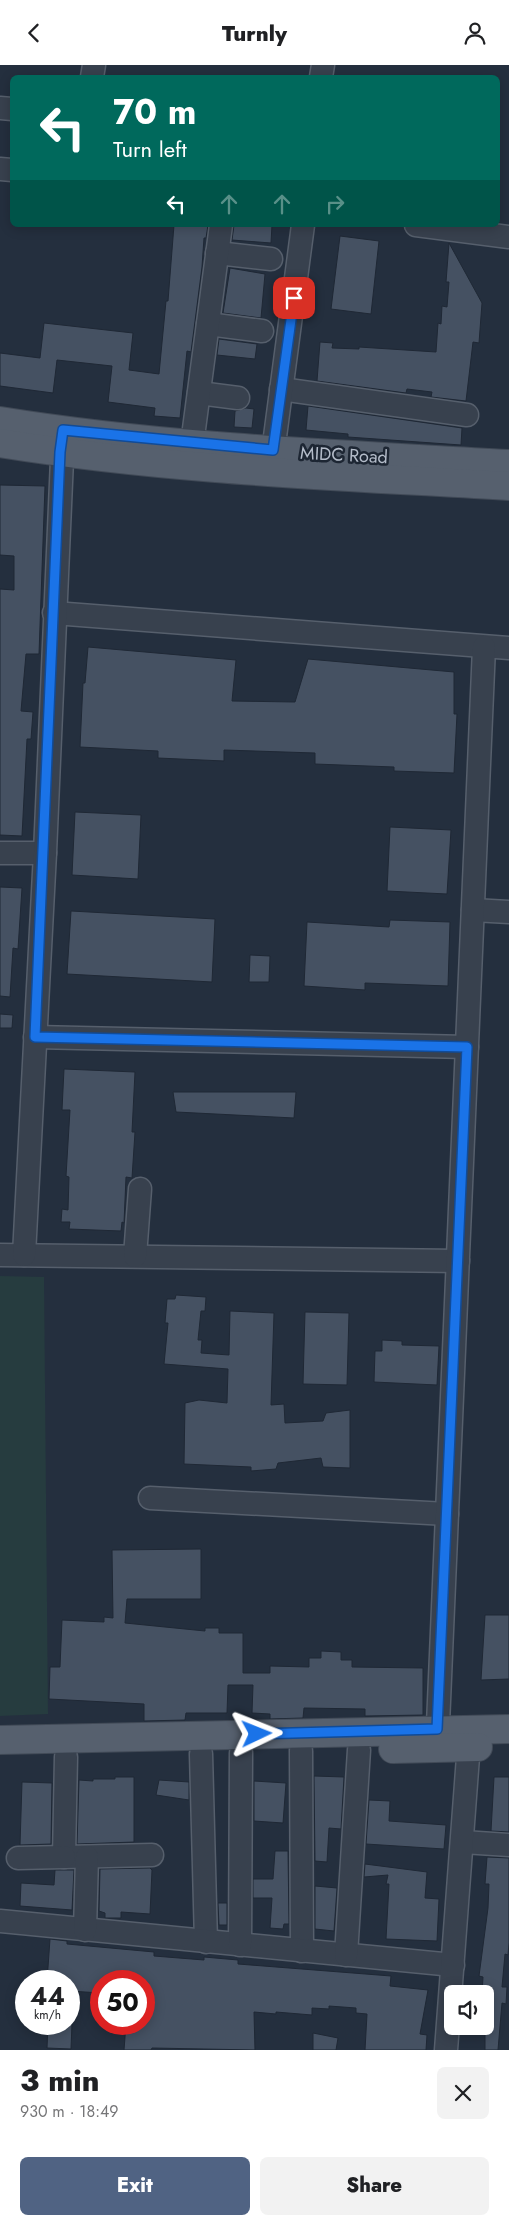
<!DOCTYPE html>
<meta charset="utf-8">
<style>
body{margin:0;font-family:Jost,sans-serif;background:#f2f2f2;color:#202124;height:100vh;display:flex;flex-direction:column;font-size:19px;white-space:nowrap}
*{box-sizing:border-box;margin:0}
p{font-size:16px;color:#757577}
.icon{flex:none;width:28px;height:28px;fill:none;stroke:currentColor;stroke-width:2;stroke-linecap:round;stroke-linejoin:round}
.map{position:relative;height:1985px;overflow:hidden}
.side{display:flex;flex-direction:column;background:#fff;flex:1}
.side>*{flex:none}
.top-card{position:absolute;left:10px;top:10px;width:490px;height:152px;border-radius:8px;box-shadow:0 2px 12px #0003;background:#00695c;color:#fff;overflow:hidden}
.controls{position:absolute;left:444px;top:1920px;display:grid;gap:10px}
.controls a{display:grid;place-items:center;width:50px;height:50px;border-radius:8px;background:#fff;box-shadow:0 2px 12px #0003;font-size:25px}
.speed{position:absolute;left:15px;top:1905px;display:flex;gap:10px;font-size:25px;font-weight:700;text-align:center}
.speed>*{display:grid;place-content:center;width:65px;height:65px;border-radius:50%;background:#fff;box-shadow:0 2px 12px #0003;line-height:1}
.speed small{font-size:12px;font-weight:400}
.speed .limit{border:8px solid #d22;background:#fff;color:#111}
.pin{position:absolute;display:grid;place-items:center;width:42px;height:42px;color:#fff;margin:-21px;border-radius:10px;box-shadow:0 2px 8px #0006}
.me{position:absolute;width:55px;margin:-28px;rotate:88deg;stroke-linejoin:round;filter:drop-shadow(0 0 4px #0008)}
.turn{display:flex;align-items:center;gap:18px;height:105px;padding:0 20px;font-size:22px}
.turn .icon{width:65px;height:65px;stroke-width:2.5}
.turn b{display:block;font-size:35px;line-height:42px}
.lanes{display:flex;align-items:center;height:48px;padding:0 20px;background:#0003;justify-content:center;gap:25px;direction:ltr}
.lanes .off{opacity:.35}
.round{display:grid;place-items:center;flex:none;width:52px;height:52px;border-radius:8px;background:#f2f2f2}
.head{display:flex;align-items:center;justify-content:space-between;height:85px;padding:0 20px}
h1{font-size:30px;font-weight:800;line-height:38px}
.action{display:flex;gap:10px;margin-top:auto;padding:10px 20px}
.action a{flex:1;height:58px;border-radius:8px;background:#506383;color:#fff;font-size:20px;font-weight:800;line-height:58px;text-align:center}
.action a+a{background:#f2f2f2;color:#202124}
header{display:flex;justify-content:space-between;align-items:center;height:65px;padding:0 20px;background:#fff;font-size:22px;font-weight:800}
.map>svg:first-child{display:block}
.green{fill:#263c3f}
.building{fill:#455162;stroke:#1f2835}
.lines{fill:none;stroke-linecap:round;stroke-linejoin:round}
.minor-casing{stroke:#565f6c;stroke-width:25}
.major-casing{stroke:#414a57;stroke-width:30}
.minor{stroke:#38414e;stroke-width:22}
.major{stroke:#56606e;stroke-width:28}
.route-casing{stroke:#114b97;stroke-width:12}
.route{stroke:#1a73e8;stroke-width:9}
.labels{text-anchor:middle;stroke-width:5;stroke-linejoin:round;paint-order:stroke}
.street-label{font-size:18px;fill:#b4bcc9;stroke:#1d2633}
</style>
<header><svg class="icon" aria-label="back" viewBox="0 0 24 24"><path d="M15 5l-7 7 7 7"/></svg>Turnly<svg class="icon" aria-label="person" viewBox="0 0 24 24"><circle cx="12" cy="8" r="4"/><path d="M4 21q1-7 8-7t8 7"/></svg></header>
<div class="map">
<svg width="509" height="1985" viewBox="0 0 509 1985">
<rect width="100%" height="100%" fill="#242f3e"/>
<path class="green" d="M 0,1211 L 44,1212 L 48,1649 L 0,1651 Z"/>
<g class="building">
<path d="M 174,160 L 208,160 L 206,173 L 204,173 L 202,202 L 191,287 L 187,286 L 180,353 L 154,351 L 155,343 L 108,337 L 112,301 L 57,295 L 53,328 L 0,321 L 0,288 L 40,293 L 44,258 L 133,268 L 129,305 L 159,309 L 166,236 L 168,236 Z"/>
<path d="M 234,160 L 272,160 L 271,178 L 232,175 Z"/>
<path d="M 340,171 L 379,176 L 371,249 L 331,244 Z"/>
<path d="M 449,178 L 482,238 L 479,278 L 473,277 L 466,336 L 431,332 L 432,327 L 407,324 L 406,328 L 317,316 L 320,277 L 333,278 L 332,283 L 359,284 L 359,282 L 436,287 L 438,258 L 441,259 L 442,241 L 447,242 L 449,217 L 446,217 Z"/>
<path d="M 230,203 L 265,209 L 261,253 L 223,248 Z"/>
<path d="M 219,274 L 257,279 L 255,294 L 217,290 Z"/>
<path d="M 308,341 L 462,363 L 461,380 L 348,372 L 348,369 L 306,365 Z"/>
<path d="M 246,343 L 254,344 L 252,363 L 234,362 L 235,346 Z"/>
<path d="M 0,420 L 45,421 L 39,589 L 26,589 L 21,646 L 33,647 L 31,674 L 27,674 L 22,771 L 0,770 L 0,524 L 14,525 L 14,491 L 0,490 Z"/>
<path d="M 88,582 L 236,595 L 232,636 L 295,637 L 308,594 L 454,607 L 454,649 L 457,649 L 454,708 L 394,706 L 394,702 L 315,699 L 315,688 L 224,685 L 224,696 L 158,693 L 158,686 L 80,682 L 83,618 L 85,618 Z"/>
<path d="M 75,747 L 141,750 L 138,814 L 72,810 Z"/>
<path d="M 390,762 L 451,765 L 447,829 L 387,826 Z"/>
<path d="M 0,822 L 22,823 L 18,884 L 13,883 L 10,932 L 0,931 Z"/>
<path d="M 71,846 L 215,854 L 212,917 L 67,909 Z"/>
<path d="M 390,855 L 450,857 L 448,921 L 365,918 L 365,925 L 304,921 L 307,857 L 389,862 Z"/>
<path d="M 250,890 L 270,891 L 269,917 L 249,917 Z"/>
<path d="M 0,949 L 13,950 L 12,963 L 0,963 Z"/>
<path d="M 64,1004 L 135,1007 L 132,1067 L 135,1067 L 132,1113 L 126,1112 L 124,1158 L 122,1157 L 121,1166 L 69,1164 L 70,1157 L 61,1157 L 62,1144 L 68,1145 L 69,1112 L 66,1111 L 70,1045 L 62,1045 Z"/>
<path d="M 173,1027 L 296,1027 L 294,1053 L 176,1047 Z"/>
<path d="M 176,1230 L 206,1232 L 205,1246 L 201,1246 L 198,1275 L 202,1275 L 201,1288 L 229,1290 L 230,1246 L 274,1248 L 271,1340 L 284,1339 L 285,1358 L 323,1356 L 326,1348 L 350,1345 L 350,1403 L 323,1402 L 321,1393 L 278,1398 L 276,1404 L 251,1406 L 251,1402 L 184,1399 L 185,1338 L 199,1335 L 227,1338 L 228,1304 L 164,1299 L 168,1258 L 165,1258 L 167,1234 L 175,1234 Z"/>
<path d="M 305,1247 L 349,1248 L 347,1320 L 303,1319 Z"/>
<path d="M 382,1275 L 402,1276 L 402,1280 L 439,1281 L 437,1320 L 374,1317 L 375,1286 L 382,1286 Z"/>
<path d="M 201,1484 L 201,1534 L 127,1534 L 125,1558 L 205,1566 L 205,1563 L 219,1563 L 219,1568 L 243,1568 L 243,1608 L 270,1608 L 270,1601 L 309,1602 L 309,1593 L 321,1593 L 321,1586 L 341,1587 L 341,1595 L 352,1595 L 352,1602 L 423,1603 L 423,1650 L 365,1651 L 365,1644 L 304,1643 L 303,1653 L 270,1654 L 270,1649 L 252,1648 L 253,1620 L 228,1620 L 227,1648 L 186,1648 L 185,1655 L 144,1656 L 144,1639 L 49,1634 L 50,1602 L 60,1602 L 62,1555 L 104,1557 L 104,1552 L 113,1553 L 112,1485 Z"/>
<path d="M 485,1550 L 509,1550 L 509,1614 L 481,1615 Z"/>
<path d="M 314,1711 L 344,1712 L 341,1764 L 329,1763 L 327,1797 L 315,1796 Z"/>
<path d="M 115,1712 L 134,1712 L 134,1777 L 77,1779 L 79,1715 L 93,1716 L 93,1714 L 115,1714 Z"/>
<path d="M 494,1712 L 509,1712 L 509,1767 L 491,1766 Z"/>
<path d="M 159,1715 L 189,1717 L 189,1735 L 156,1730 Z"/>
<path d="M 254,1716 L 286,1718 L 283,1758 L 254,1756 Z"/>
<path d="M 22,1717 L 52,1718 L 51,1779 L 20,1780 Z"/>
<path d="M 369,1735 L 390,1736 L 389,1756 L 446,1760 L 444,1784 L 366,1779 Z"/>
<path d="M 275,1786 L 288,1786 L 289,1859 L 284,1859 L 283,1864 L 270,1863 L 272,1833 L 253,1833 L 253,1814 L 273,1814 Z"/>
<path d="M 487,1792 L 509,1793 L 509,1878 L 508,1890 L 505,1889 L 502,1922 L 507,1922 L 506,1939 L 502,1938 L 498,1985 L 485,1985 L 485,1929 L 482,1929 L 483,1912 L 479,1911 L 488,1843 L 489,1819 L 485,1819 Z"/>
<path d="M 365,1799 L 427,1807 L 425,1833 L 439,1834 L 437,1876 L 386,1874 L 389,1819 L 386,1819 L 388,1810 L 364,1812 Z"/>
<path d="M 150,1803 L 152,1805 L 150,1849 L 121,1847 L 121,1853 L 105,1853 L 105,1848 L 99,1846 L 100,1804 Z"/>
<path d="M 55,1805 L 74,1805 L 72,1845 L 20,1841 L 21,1818 L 54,1820 Z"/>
<path d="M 315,1821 L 337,1823 L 334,1866 L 315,1864 Z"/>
<path d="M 218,1838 L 227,1838 L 227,1860 L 219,1860 Z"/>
<path d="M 50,1874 L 67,1876 L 67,1879 L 154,1887 L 154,1891 L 204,1895 L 204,1892 L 238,1895 L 238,1899 L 391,1911 L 390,1921 L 428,1925 L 420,1969 L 427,1970 L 426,1985 L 365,1985 L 367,1949 L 356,1948 L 356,1943 L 329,1941 L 329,1944 L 312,1943 L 312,1950 L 276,1947 L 276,1949 L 254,1947 L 255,1985 L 152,1983 L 151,1985 L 124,1985 L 126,1959 L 144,1959 L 144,1916 L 101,1916 L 101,1928 L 69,1926 L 69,1916 L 47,1916 Z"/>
<path d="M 48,1959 L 72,1959 L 71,1984 L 47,1983 Z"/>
<path d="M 313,1968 L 338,1973 L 336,1985 L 313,1985 Z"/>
</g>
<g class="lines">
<defs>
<g id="minor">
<path d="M 92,12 L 94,0"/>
<path d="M 321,12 L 323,0"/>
<path d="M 0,43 L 12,44"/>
<path d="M 0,104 L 12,105"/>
<path d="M 416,160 L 509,172"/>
<path d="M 217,188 L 271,194"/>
<path d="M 208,259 L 262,266"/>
<path d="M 281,324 L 467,350"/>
<path d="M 199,328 L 238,333"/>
<path d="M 192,379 L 221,160"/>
<path d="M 271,402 L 303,160"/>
<path d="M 54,548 L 509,583"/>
<path d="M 0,788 L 45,788"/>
<path d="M 473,845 L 509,847"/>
<path d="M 35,972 L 467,982"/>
<path d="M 0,1190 L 458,1196"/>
<path d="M 24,1190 L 45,788 L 63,371"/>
<path d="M 135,1191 L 140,1124"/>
<path d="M 150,1433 L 447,1449"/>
<path d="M 437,1683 L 484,582"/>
<path d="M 301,1686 L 302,1886"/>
<path d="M 201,1689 L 206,1877"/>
<path d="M 66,1692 L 64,1792 L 152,1790"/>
<path d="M 463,1777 L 509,1780"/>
<path d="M 18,1793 L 64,1792"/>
<path d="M 0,1856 L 453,1900"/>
<path d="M 85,1865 L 87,1792"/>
<path d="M 240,1880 L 241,1688"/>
<path d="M 346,1890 L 359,1685"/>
<path d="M 446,1985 L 470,1665"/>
</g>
<g id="major">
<path d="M 0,356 C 168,383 339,389 509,399"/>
<path d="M 0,378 C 168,405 339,411 509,421"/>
<path d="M 0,1675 L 509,1664"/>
<path d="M 393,1684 L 478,1682"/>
</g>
</defs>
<use href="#minor" class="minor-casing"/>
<use href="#major" class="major-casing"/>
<use href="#minor" class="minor"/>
<use href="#major" class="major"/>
</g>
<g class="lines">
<defs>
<path id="route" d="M 257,1669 L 437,1664 L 467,982 L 35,972 L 60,387 L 63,365 L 273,385 L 294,233"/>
</defs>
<use href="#route" class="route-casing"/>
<use href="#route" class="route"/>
</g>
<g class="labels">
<g class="street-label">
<text transform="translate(344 390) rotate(3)" y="6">MIDC Road</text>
</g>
</g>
</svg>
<div class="controls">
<a><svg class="icon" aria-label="sound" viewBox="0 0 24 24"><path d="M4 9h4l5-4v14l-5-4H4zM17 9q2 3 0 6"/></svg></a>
</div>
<div class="speed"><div>44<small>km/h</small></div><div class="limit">50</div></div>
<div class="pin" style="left:294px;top:233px;background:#d93025"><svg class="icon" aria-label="arrive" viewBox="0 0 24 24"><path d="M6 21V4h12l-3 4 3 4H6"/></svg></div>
<svg class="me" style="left:257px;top:1669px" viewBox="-20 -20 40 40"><path d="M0-17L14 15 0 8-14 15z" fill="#1a73e8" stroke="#fff" stroke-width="4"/></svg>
<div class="top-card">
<div class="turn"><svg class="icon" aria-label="left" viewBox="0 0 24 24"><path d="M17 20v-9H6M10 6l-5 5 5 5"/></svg><div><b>70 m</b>Turn left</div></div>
<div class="lanes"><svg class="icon" aria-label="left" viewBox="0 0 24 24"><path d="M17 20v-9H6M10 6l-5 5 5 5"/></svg><svg class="icon off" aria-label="ahead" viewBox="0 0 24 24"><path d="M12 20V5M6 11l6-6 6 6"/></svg><svg class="icon off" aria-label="ahead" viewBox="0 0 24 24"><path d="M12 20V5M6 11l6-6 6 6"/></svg><svg class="icon off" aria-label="right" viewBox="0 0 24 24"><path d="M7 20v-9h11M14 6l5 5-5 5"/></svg></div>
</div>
</div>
<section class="side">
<div class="head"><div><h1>3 min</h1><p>930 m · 18:49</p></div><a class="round"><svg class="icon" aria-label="close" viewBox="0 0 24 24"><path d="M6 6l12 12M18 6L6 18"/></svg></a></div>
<div class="action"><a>Exit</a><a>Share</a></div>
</section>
